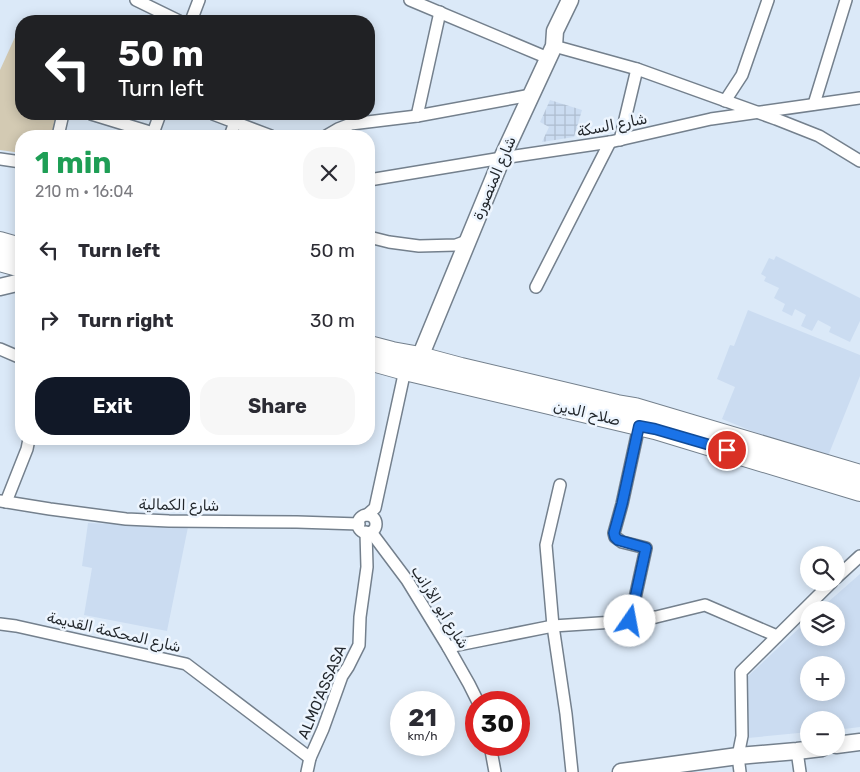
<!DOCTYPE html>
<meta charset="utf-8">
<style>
body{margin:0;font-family:Rubik,"Noto Sans Arabic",sans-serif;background:#f7f7f7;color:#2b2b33;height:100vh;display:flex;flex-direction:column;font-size:19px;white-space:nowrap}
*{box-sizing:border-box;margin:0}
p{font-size:16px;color:#7c7c81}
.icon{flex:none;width:28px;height:28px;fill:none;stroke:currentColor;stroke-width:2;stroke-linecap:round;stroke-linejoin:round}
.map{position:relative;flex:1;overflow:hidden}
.sheet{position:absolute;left:15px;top:130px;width:360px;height:315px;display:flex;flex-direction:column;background:#fff;border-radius:20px;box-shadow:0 2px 12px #0003}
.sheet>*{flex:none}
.banner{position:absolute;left:15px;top:15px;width:360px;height:105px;border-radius:20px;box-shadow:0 2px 12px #0003;background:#202124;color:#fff;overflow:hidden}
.buttons{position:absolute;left:800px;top:546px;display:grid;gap:10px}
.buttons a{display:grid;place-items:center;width:45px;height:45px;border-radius:50%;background:#fff;box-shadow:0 2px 12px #0003;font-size:25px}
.speed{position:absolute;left:390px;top:691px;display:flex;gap:10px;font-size:25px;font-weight:700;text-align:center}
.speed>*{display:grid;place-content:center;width:65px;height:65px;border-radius:50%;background:#fff;box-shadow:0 2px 12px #0003;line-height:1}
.speed small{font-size:12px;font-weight:400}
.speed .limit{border:8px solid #d22;background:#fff;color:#111}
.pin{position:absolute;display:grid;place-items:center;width:42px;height:42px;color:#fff;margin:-21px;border:2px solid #fff;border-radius:50%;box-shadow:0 1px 5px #0007}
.me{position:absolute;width:55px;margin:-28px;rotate:12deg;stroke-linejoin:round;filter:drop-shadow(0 0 4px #0008)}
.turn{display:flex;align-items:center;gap:18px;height:105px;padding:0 20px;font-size:22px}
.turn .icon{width:65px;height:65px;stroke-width:2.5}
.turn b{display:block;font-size:35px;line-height:42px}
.round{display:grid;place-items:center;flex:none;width:52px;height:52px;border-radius:20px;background:#f7f7f7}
.head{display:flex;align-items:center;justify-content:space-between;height:85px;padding:0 20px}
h1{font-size:30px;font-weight:700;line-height:38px;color:#1e9e55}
.primary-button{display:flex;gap:10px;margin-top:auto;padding:10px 20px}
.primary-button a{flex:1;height:58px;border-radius:20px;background:#111827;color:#fff;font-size:20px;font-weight:700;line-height:58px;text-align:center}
.primary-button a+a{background:#f7f7f7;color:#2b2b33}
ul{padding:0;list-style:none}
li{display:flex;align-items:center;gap:15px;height:70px;padding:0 20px}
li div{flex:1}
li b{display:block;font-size:19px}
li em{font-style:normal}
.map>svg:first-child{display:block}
.built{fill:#cbdcf1;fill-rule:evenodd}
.industrial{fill:url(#industrial-grid)}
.green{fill:#d3cab3}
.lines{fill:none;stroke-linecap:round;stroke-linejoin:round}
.minor-casing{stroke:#74808d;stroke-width:14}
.secondary-casing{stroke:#74808d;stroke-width:19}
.trunk-casing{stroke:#74808d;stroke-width:22}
.minor{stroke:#fff;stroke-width:11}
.secondary{stroke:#fff;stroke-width:16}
.trunk{stroke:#fff;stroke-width:20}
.route-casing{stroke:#114b97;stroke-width:12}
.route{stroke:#1a73e8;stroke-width:9}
.labels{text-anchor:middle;stroke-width:5;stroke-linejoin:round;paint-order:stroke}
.street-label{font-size:15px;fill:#22272c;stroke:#edf5fe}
</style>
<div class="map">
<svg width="860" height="772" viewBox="0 0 860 772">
<defs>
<pattern id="industrial-grid" width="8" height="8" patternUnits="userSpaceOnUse" patternTransform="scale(1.25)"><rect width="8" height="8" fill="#cbdcf1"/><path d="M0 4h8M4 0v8" fill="none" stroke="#aebdcf"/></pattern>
</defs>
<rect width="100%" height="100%" fill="#dbe9f8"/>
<g class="built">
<path d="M 776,256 L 860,298 L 860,321 L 850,342 L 829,332 L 831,327 L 818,320 L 812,331 L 801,326 L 806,315 L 795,309 L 792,316 L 782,311 L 785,304 L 774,298 L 779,288 L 764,281 L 766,277 L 761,274 L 769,258 L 774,260 Z"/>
<path d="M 748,310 L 860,355 L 860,376 L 826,461 L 722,419 L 735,387 L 717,379 L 730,345 L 734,346 Z"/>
<path d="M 88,523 L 188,527 L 167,631 L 84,615 L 92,568 L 82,566 Z"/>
<path d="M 860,574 L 860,727 L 836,730 L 836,720 L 809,720 L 809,732 L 748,738 L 744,680 L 809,619 L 809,638 L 836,638 L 836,610 L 819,610 ZM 809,665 L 836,665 L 836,692 L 809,692 Z"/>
</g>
<path class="industrial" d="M 550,100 L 582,110 L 574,137 L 542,142 L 549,127 L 540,122 Z"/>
<path class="green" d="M 21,24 L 21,114 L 58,114 L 51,136 L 21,136 L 21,153 L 0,150 L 0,70 Z"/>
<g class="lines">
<defs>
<g id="minor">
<path d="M 136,0 L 179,21"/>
<path d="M 410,0 L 548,58"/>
<path d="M 191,21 L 199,0"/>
<path d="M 554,46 L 637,69 L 776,119 L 819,136 L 860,161"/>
<path d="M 725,101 L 742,75 L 768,0"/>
<path d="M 814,104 L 846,0"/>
<path d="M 91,114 L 153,133"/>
<path d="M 213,114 L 271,136"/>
<path d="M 417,116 L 440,12"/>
<path d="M 58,136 L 63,114"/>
<path d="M 152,136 L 160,114"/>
<path d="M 230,136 L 235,122"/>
<path d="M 326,136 L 338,129 L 351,124 L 417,116 L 531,95"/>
<path d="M 620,140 L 637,69"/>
<path d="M 0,159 L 21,162"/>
<path d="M 369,180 L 502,158 L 610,142 L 711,119 L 860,98"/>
<path d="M 369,237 L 389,242 L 419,246 L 456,245 L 467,241"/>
<path d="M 536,287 L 610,142"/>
<path d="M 0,349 L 21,358"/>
<path d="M 560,485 L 546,545 L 553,626 L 566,714 L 572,772"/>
<path d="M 0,501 L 50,509 L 126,519 L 169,521 L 297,522 L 359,524"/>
<path d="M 6,502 L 27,449 L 29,439"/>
<path d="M 367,515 L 375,508 L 405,370"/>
<circle cx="367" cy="524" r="9"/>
<path d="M 371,532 L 407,580 L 448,647 L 469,684 L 478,702"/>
<path d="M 836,578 L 860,556"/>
<path d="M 630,621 L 646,548 L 622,542 L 615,537 L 614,533 L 622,504 L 639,426"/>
<path d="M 0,624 L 16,626 L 186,664 L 310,758"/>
<path d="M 448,647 L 553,626 L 630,621 L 656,617 L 705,605 L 777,636"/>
<path d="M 490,745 L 495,772"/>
<path d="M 797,751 L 800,772"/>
<path d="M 307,772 L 310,758 L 323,729 L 342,676 L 348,667 L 359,645 L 360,617 L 367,567 L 366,532"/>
<path d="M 740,772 L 738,756 L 742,736 L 741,672 L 832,582"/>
</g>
<g id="secondary">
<path d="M 0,287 L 21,282"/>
<path d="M 420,357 L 502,158 L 554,46 L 555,31 L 570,0"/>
<path d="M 836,745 L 860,742"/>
<path d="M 621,772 L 738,756 L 797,751 L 822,748"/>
</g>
<g id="trunk">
<path d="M 0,242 L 21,248"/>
<path d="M 0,261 L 21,267"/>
<path d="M 369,346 L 392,352 L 420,357 L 461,368 L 617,405 L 635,408 L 860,475"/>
<path d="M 369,360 L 405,370 L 655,429 L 860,491"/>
</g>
</defs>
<use href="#minor" class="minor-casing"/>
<use href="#secondary" class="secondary-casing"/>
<use href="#trunk" class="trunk-casing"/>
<use href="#minor" class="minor"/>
<use href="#secondary" class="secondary"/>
<use href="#trunk" class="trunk"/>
</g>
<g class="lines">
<defs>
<path id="route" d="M 630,621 L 646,548 L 618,540 L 615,537 L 614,533 L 622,504 L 639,426 L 655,429 L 727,450"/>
</defs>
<use href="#route" class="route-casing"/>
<use href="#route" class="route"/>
</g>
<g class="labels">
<g class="street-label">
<text transform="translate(612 125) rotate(-11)" y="5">شارع السكة</text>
<text transform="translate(494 178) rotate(-67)" y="5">شارع المنصورة</text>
<text transform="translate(587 413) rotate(13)" y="5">صلاح الدين</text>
<text transform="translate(179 505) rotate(1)" y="5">شارع الكمالية</text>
<text transform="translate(440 607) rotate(58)" y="5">شارع أبو الأرانب</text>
<text transform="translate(114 632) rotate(13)" y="5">شارع المحكمة القديمة</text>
<text transform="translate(322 692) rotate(-67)" y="5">ALMO'ASSASA</text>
</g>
</g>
</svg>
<div class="buttons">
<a><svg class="icon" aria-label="search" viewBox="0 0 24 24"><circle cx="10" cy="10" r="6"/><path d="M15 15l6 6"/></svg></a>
<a><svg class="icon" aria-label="layers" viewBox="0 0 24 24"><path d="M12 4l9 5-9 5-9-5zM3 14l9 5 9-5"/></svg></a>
<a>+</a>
<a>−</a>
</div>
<div class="speed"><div>21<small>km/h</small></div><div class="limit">30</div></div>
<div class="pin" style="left:727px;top:450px;background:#d93025"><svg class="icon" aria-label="arrive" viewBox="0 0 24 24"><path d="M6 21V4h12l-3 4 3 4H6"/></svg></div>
<svg class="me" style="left:630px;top:621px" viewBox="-20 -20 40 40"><circle r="19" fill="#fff"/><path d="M0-13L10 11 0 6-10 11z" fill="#1a73e8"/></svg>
<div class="banner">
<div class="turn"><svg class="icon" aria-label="left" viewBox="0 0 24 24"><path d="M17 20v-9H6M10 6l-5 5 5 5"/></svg><div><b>50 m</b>Turn left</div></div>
</div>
<section class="sheet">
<div class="head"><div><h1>1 min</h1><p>210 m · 16:04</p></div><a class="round"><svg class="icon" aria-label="close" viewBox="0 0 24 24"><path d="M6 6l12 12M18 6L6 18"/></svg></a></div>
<ul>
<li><svg class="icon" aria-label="left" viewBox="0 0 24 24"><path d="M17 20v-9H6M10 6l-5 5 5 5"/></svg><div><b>Turn left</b></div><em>50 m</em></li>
<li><svg class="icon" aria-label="right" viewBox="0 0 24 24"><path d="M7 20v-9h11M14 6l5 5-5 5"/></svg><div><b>Turn right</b></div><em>30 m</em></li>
</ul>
<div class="primary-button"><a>Exit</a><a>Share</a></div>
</section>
</div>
